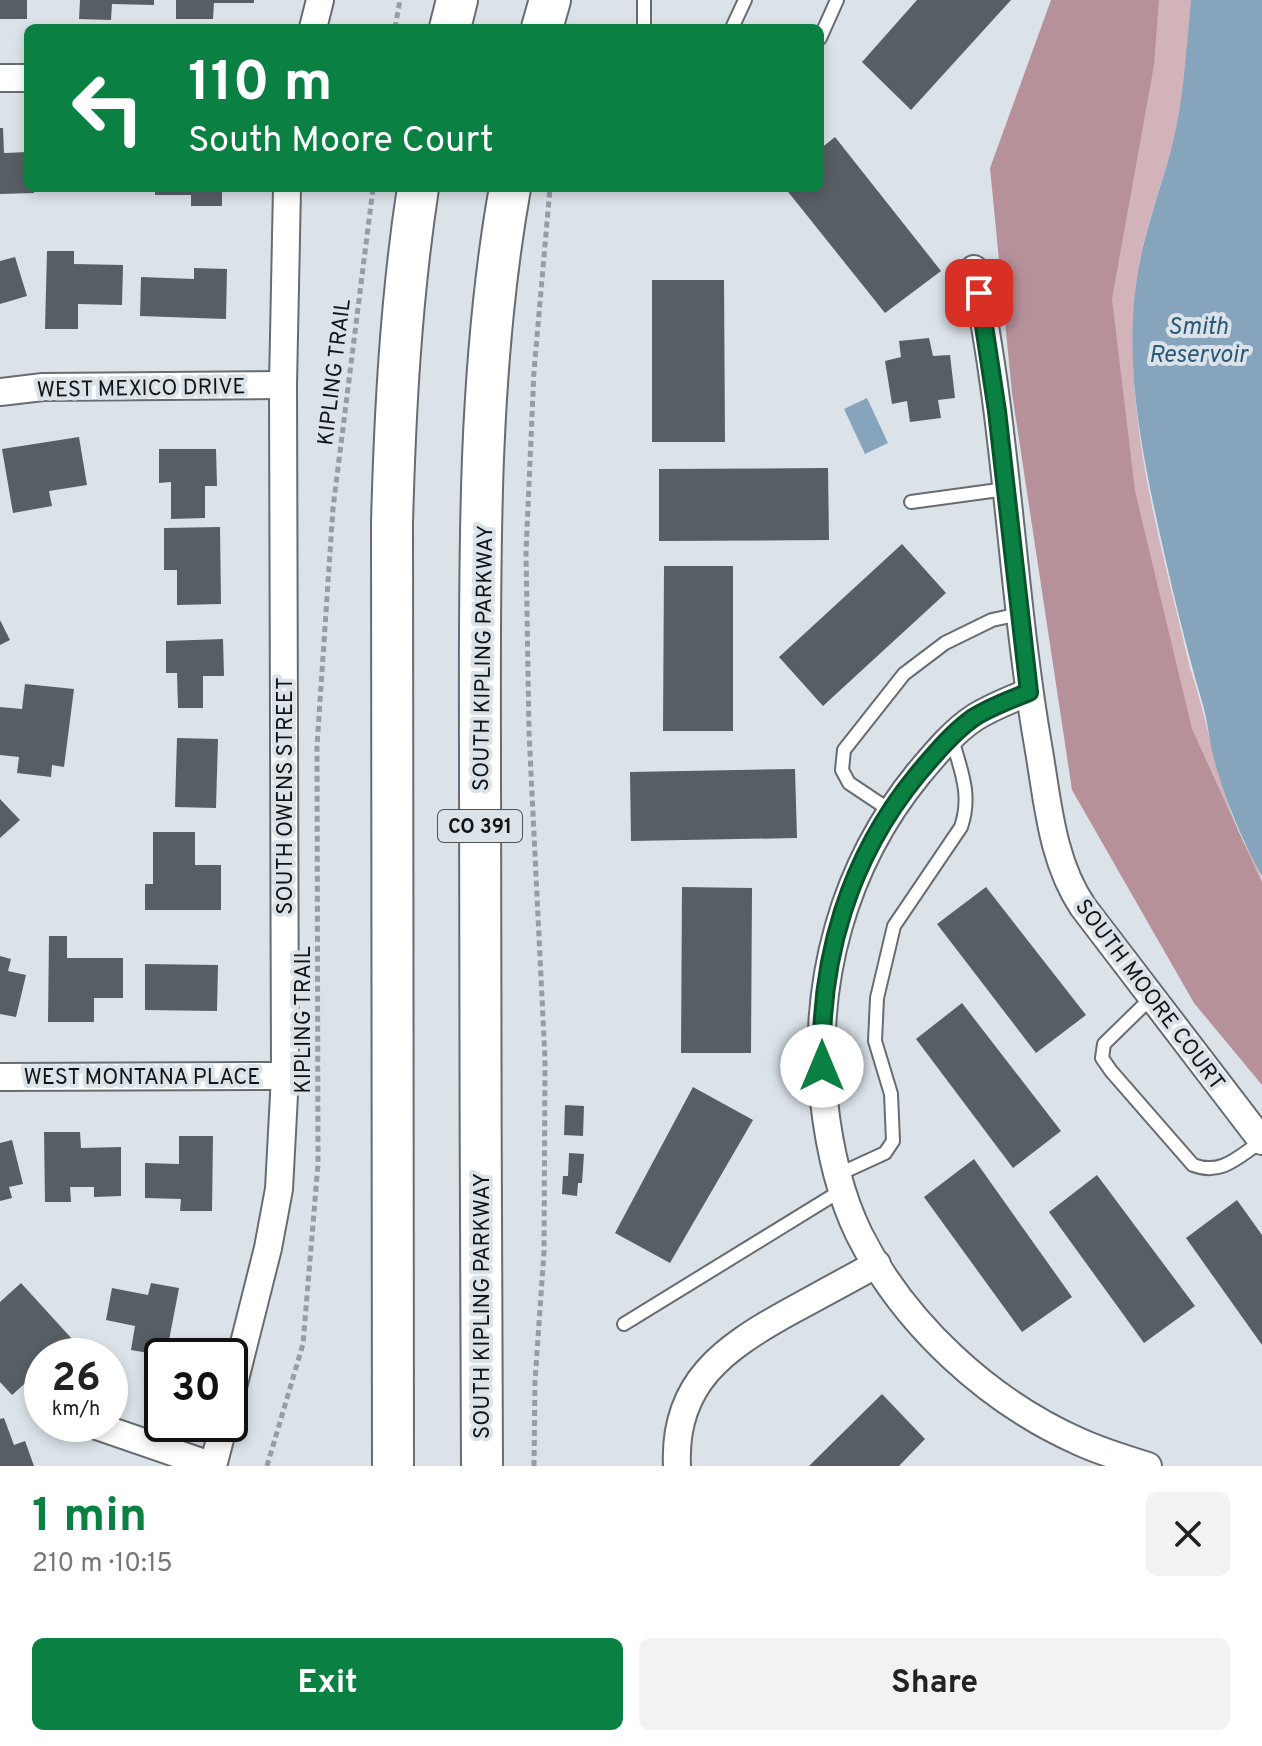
<!DOCTYPE html>
<meta charset="utf-8">
<style>
body{margin:0;font-family:Overpass,sans-serif;background:#f2f2f2;color:#222;height:100vh;display:flex;flex-direction:column;font-size:30px;white-space:nowrap}
*{box-sizing:border-box;margin:0}
p{font-size:26px;color:#767676}
.icon{flex:none;width:44px;height:44px;fill:none;stroke:currentColor;stroke-width:2;stroke-linecap:round;stroke-linejoin:round}
.map{position:relative;height:1466px;overflow:hidden}
.panel{display:flex;flex-direction:column;background:#fff;flex:1}
.panel>*{flex:none}
.hud{position:absolute;left:24px;top:24px;width:800px;height:168px;border-radius:12px;box-shadow:0 4px 12px #0003;background:#0b8043;color:#fff;overflow:hidden}
.speed{position:absolute;left:24px;top:1338px;display:flex;gap:16px;font-size:40px;font-weight:700;text-align:center}
.speed>*{display:grid;place-content:center;width:104px;height:104px;border-radius:50%;background:#fff;box-shadow:0 4px 12px #0003;line-height:1}
.speed small{font-size:20px;font-weight:400}
.speed .limit{border:4px solid #111;border-radius:12px;background:#fff;color:#111}
.pin{position:absolute;display:grid;place-items:center;width:68px;height:68px;color:#fff;margin:-34px;border-radius:16px;box-shadow:0 4px 12px #0006}
.me{position:absolute;width:88px;margin:-44px;rotate:0deg;stroke-linejoin:round;filter:drop-shadow(0 0 6px #0008)}
.turn{display:flex;align-items:center;gap:28px;height:168px;padding:0 32px;font-size:36px}
.turn .icon{width:104px;height:104px;stroke-width:2.5}
.turn b{display:block;font-size:56px;line-height:68px}
.round{display:grid;place-items:center;flex:none;width:84px;height:84px;border-radius:12px;background:#f2f2f2}
.overview{display:flex;align-items:center;justify-content:space-between;height:136px;padding:0 32px}
h1{font-size:48px;font-weight:700;line-height:60px;color:#0b8043}
.cta{display:flex;gap:16px;margin-top:auto;padding:16px 32px}
.cta a{flex:1;height:92px;border-radius:12px;background:#0b8043;color:#fff;font-size:32px;font-weight:700;line-height:92px;text-align:center}
.cta a+a{background:#f2f2f2;color:#222}
.map>svg:first-child{display:block}
.green{fill:#d2b3ba}
.forest{fill:#b69199}
.water{fill:#86a4bb}
.building{fill:#585f64}
.lines{fill:none;stroke-linecap:round;stroke-linejoin:round}
.lane-casing{stroke:#666c72;stroke-width:16}
.street-casing{stroke:#666c72;stroke-width:30}
.primary-casing{stroke:#666c72;stroke-width:44}
.path{stroke:#979da1;stroke-width:5;stroke-dasharray:6 4;stroke-linecap:butt}
.lane{stroke:#fff;stroke-width:12}
.street{stroke:#fff;stroke-width:26}
.primary{stroke:#fff;stroke-width:40}
.route-casing{stroke:#07532c;stroke-width:20}
.route{stroke:#0b8043;stroke-width:14}
.labels{text-anchor:middle;stroke-width:8;stroke-linejoin:round;paint-order:stroke}
.shield{fill:#dbe3e9;stroke:#4e5356;stroke-width:2}
.shield-label{font-size:20px;font-weight:bold;fill:#121517}
.street-label{font-size:22px;fill:#121517;stroke:#dbe3e9}
.water-label{font-size:24px;font-style:italic;fill:#28587a;stroke:#dbe3e9}
</style>
<div class="map">
<svg width="1262" height="1466" viewBox="0 0 1262 1466">
<rect width="100%" height="100%" fill="#dbe3e9"/>
<path class="green" d="M 1151,0 L 1191,0 C 1187,50 1184,101 1171,150 C 1159,194 1141,239 1136,285 C 1121,414 1161,543 1190,668 C 1209,724 1217,785 1242,839 C 1249,853 1262,868 1262,884 L 1211,824 L 1077,291 Z"/>
<path class="forest" d="M 1051,0 L 1159,0 L 1154,65 L 1112,299 L 1135,491 L 1192,729 L 1262,883 L 1262,1085 L 1194,1003 L 1072,790 L 1012,393 L 990,168 Z"/>
<g class="water">
<path d="M 1191,0 L 1262,0 L 1262,876 C 1241,838 1225,800 1214,759 C 1209,741 1208,723 1203,705 C 1186,647 1172,589 1159,530 C 1141,449 1125,367 1136,284 C 1142,238 1159,194 1171,150 C 1184,101 1186,50 1191,0 Z"/>
<path d="M 867,398 L 888,443 L 865,454 L 844,409 Z"/>
</g>
<g class="building">
<rect x="0" y="0" width="27" height="19"/>
<path d="M 80,0 L 154,0 L 154,5 L 112,4 L 111,20 L 79,19 Z"/>
<path d="M 176,0 L 254,0 L 254,3 L 214,3 L 213,19 L 176,19 Z"/>
<path d="M 917,0 L 1011,0 L 911,110 L 862,62 Z"/>
<path d="M 0,128 L 3,128 L 4,153 L 28,152 L 28,188 L 34,188 L 34,193 L 0,194 Z"/>
<path d="M 835,137 L 941,271 L 885,313 L 785,188 L 820,188 L 820,149 Z"/>
<path d="M 155,188 L 222,188 L 222,206 L 191,206 L 191,195 L 155,195 Z"/>
<path d="M 47,251 L 74,251 L 74,264 L 123,265 L 122,305 L 78,304 L 78,329 L 45,329 Z"/>
<path d="M 15,257 L 27,296 L 0,304 L 0,261 Z"/>
<path d="M 194,268 L 227,269 L 226,319 L 140,316 L 141,277 L 194,279 Z"/>
<path d="M 652,280 L 724,280 L 725,442 L 652,442 Z"/>
<path d="M 929,338 L 933,356 L 950,355 L 955,398 L 938,400 L 941,418 L 910,422 L 907,401 L 892,404 L 885,361 L 901,357 L 899,341 Z"/>
<path d="M 79,437 L 87,485 L 49,491 L 52,506 L 13,513 L 2,449 Z"/>
<path d="M 159,449 L 216,449 L 217,486 L 205,486 L 205,518 L 171,519 L 171,482 L 159,483 Z"/>
<path d="M 828,468 L 829,540 L 659,541 L 659,469 Z"/>
<path d="M 220,527 L 221,604 L 177,605 L 177,570 L 164,570 L 164,528 Z"/>
<path d="M 902,544 L 946,593 L 823,706 L 779,657 Z"/>
<path d="M 664,566 L 733,566 L 733,731 L 663,731 Z"/>
<path d="M 0,620 L 10,640 L 0,645 Z"/>
<path d="M 223,639 L 224,676 L 203,676 L 203,708 L 178,708 L 177,673 L 166,673 L 166,641 Z"/>
<path d="M 25,684 L 74,689 L 64,767 L 52,765 L 51,777 L 17,773 L 19,757 L 0,755 L 0,707 L 22,709 Z"/>
<path d="M 177,738 L 218,739 L 216,808 L 175,807 Z"/>
<path d="M 795,769 L 797,838 L 631,841 L 630,772 Z"/>
<path d="M 0,799 L 20,820 L 0,838 Z"/>
<path d="M 153,832 L 195,832 L 195,865 L 221,865 L 221,910 L 145,910 L 145,884 L 153,884 Z"/>
<path d="M 682,887 L 752,888 L 751,1053 L 681,1053 Z"/>
<path d="M 986,887 L 1086,1015 L 1036,1053 L 937,924 Z"/>
<path d="M 49,936 L 67,936 L 67,958 L 123,958 L 123,998 L 94,998 L 94,1022 L 48,1022 Z"/>
<path d="M 0,956 L 11,959 L 8,971 L 26,975 L 16,1017 L 0,1014 Z"/>
<path d="M 145,964 L 218,965 L 217,1011 L 145,1010 Z"/>
<path d="M 962,1003 L 1061,1131 L 1013,1168 L 916,1039 Z"/>
<path d="M 693,1087 L 753,1120 L 670,1263 L 615,1233 Z"/>
<path d="M 565,1105 L 584,1106 L 583,1136 L 564,1135 Z"/>
<path d="M 44,1132 L 80,1132 L 81,1148 L 121,1147 L 121,1196 L 94,1197 L 94,1187 L 70,1187 L 71,1202 L 45,1202 Z"/>
<path d="M 179,1136 L 213,1136 L 212,1211 L 180,1211 L 181,1199 L 145,1198 L 145,1163 L 179,1164 Z"/>
<path d="M 12,1140 L 23,1184 L 9,1187 L 12,1198 L 0,1201 L 0,1143 Z"/>
<path d="M 569,1153 L 584,1154 L 582,1183 L 578,1183 L 577,1196 L 562,1194 L 563,1176 L 568,1176 Z"/>
<path d="M 974,1159 L 1072,1297 L 1022,1332 L 924,1197 Z"/>
<path d="M 1097,1175 L 1195,1306 L 1144,1343 L 1049,1212 Z"/>
<path d="M 1237,1200 L 1262,1235 L 1262,1345 L 1186,1238 Z"/>
<path d="M 21,1283 L 73,1340 L 56,1356 L 42,1356 L 42,1368 L 12,1395 L 0,1382 L 0,1302 Z"/>
<path d="M 151,1283 L 179,1288 L 166,1356 L 131,1350 L 135,1326 L 106,1320 L 112,1288 L 148,1295 Z"/>
<path d="M 882,1394 L 925,1439 L 899,1466 L 809,1466 Z"/>
<path d="M 4,1418 L 14,1445 L 25,1441 L 34,1466 L 0,1466 L 0,1419 Z"/>
</g>
<g class="lines">
<defs>
<g id="lane">
<path d="M 644,28 L 644,0"/>
<path d="M 732,28 L 745,0"/>
<path d="M 820,38 L 837,0"/>
<path d="M 911,502 L 1006,489"/>
<path d="M 891,811 L 849,783 L 842,770 L 844,750 L 904,674 L 945,643 L 992,620 L 1020,614"/>
<path d="M 1152,997 L 1104,1044 L 1102,1058 L 1111,1071 L 1193,1165 C 1222,1176 1239,1156 1262,1141"/>
<path d="M 837,1175 L 885,1153 L 893,1141 L 891,1094 L 875,1041 L 877,998 L 894,926 L 961,827 C 972,795 961,771 952,739"/>
<path d="M 624,1324 L 842,1190"/>
</g>
<g id="street">
<path d="M 313,28 L 320,0"/>
<path d="M 0,78 L 28,78"/>
<path d="M 974,269 C 1008,428 1011,591 1039,751 C 1048,804 1052,861 1083,907 L 1262,1141"/>
<path d="M 0,392 L 43,387 L 283,385"/>
<path d="M 1029,692 C 1010,700 991,707 974,718 C 953,732 935,754 919,773 C 843,866 812,982 824,1101 C 829,1146 839,1193 859,1234 C 904,1324 989,1402 1080,1442 C 1102,1452 1125,1459 1148,1466"/>
<path d="M 0,1077 L 285,1076"/>
<path d="M 230,1399 L 268,1248 L 279,1189 L 285,1076 L 283,385 L 287,188"/>
<path d="M 91,1424 L 213,1466"/>
<path d="M 213,1466 L 224,1424"/>
<path d="M 677,1466 C 673,1383 724,1348 789,1312 C 818,1296 848,1280 877,1264"/>
</g>
<g id="primary">
<path d="M 450,28 L 457,0"/>
<path d="M 542,28 L 550,0"/>
<path d="M 393,1466 L 392,523 C 395,411 401,299 418,188"/>
<path d="M 482,1466 C 481,1235 480,1003 480,772 C 480,580 476,377 510,188"/>
</g>
</defs>
<use href="#lane" class="lane-casing"/>
<use href="#street" class="street-casing"/>
<use href="#primary" class="primary-casing"/>
<g class="path">
<path d="M 395,28 L 400,0"/>
<path d="M 267,1466 L 303,1344 L 318,1164 L 317,746 L 333,508 L 373,188"/>
<path d="M 534,1466 L 535,1381 L 544,1252 L 545,1059 L 529,732 L 526,552 L 534,371 L 550,188"/>
</g>
<use href="#lane" class="lane"/>
<use href="#street" class="street"/>
<use href="#primary" class="primary"/>
</g>
<g class="lines">
<defs>
<path id="route" d="M 822,1066 C 819,959 849,858 917,775 C 934,755 952,733 973,718 C 990,707 1010,700 1029,692 L 997,411 L 979,293"/>
</defs>
<use href="#route" class="route-casing"/>
<use href="#route" class="route"/>
</g>
<g class="labels">
<rect class="shield" x="438" y="810" width="84" height="32" rx="6"/>
<g class="shield-label">
<text x="480" y="833">CO 391</text>
</g>
<g class="street-label">
<text transform="translate(333 372) rotate(-83)" y="8">KIPLING TRAIL</text>
<text transform="translate(141 387) rotate(-1)" y="8">WEST MEXICO DRIVE</text>
<text transform="translate(482 658) rotate(-89)" y="8">SOUTH KIPLING PARKWAY</text>
<text transform="translate(284 796) rotate(-90)" y="8">SOUTH OWENS STREET</text>
<text transform="translate(1151 994) rotate(53)" y="8">SOUTH MOORE COURT</text>
<text transform="translate(302 1020) rotate(-90)" y="8">KIPLING TRAIL</text>
<text x="142" y="1084">WEST MONTANA PLACE</text>
<text transform="translate(481 1306) rotate(-90)" y="8">SOUTH KIPLING PARKWAY</text>
</g>
<g class="water-label">
<text x="1198" y="334">Smith<tspan x="1198" dy="28">Reservoir</tspan></text>
</g>
</g>
</svg>
<div class="speed"><div>26<small>km/h</small></div><div class="limit">30</div></div>
<div class="pin" style="left:979px;top:293px;background:#d93025"><svg class="icon" aria-label="arrive" viewBox="0 0 24 24"><path d="M6 21V4h12l-3 4 3 4H6"/></svg></div>
<svg class="me" style="left:822px;top:1066px" viewBox="-20 -20 40 40"><circle r="19" fill="#fff"/><path d="M0-13L10 11 0 6-10 11z" fill="#0b8043"/></svg>
<div class="hud">
<div class="turn"><svg class="icon" aria-label="left" viewBox="0 0 24 24"><path d="M17 20v-9H6M10 6l-5 5 5 5"/></svg><div><b>110 m</b>South Moore Court</div></div>
</div>
</div>
<section class="panel">
<div class="overview"><div><h1>1 min</h1><p>210 m · 10:15</p></div><a class="round"><svg class="icon" aria-label="close" viewBox="0 0 24 24"><path d="M6 6l12 12M18 6L6 18"/></svg></a></div>
<div class="cta"><a>Exit</a><a>Share</a></div>
</section>
